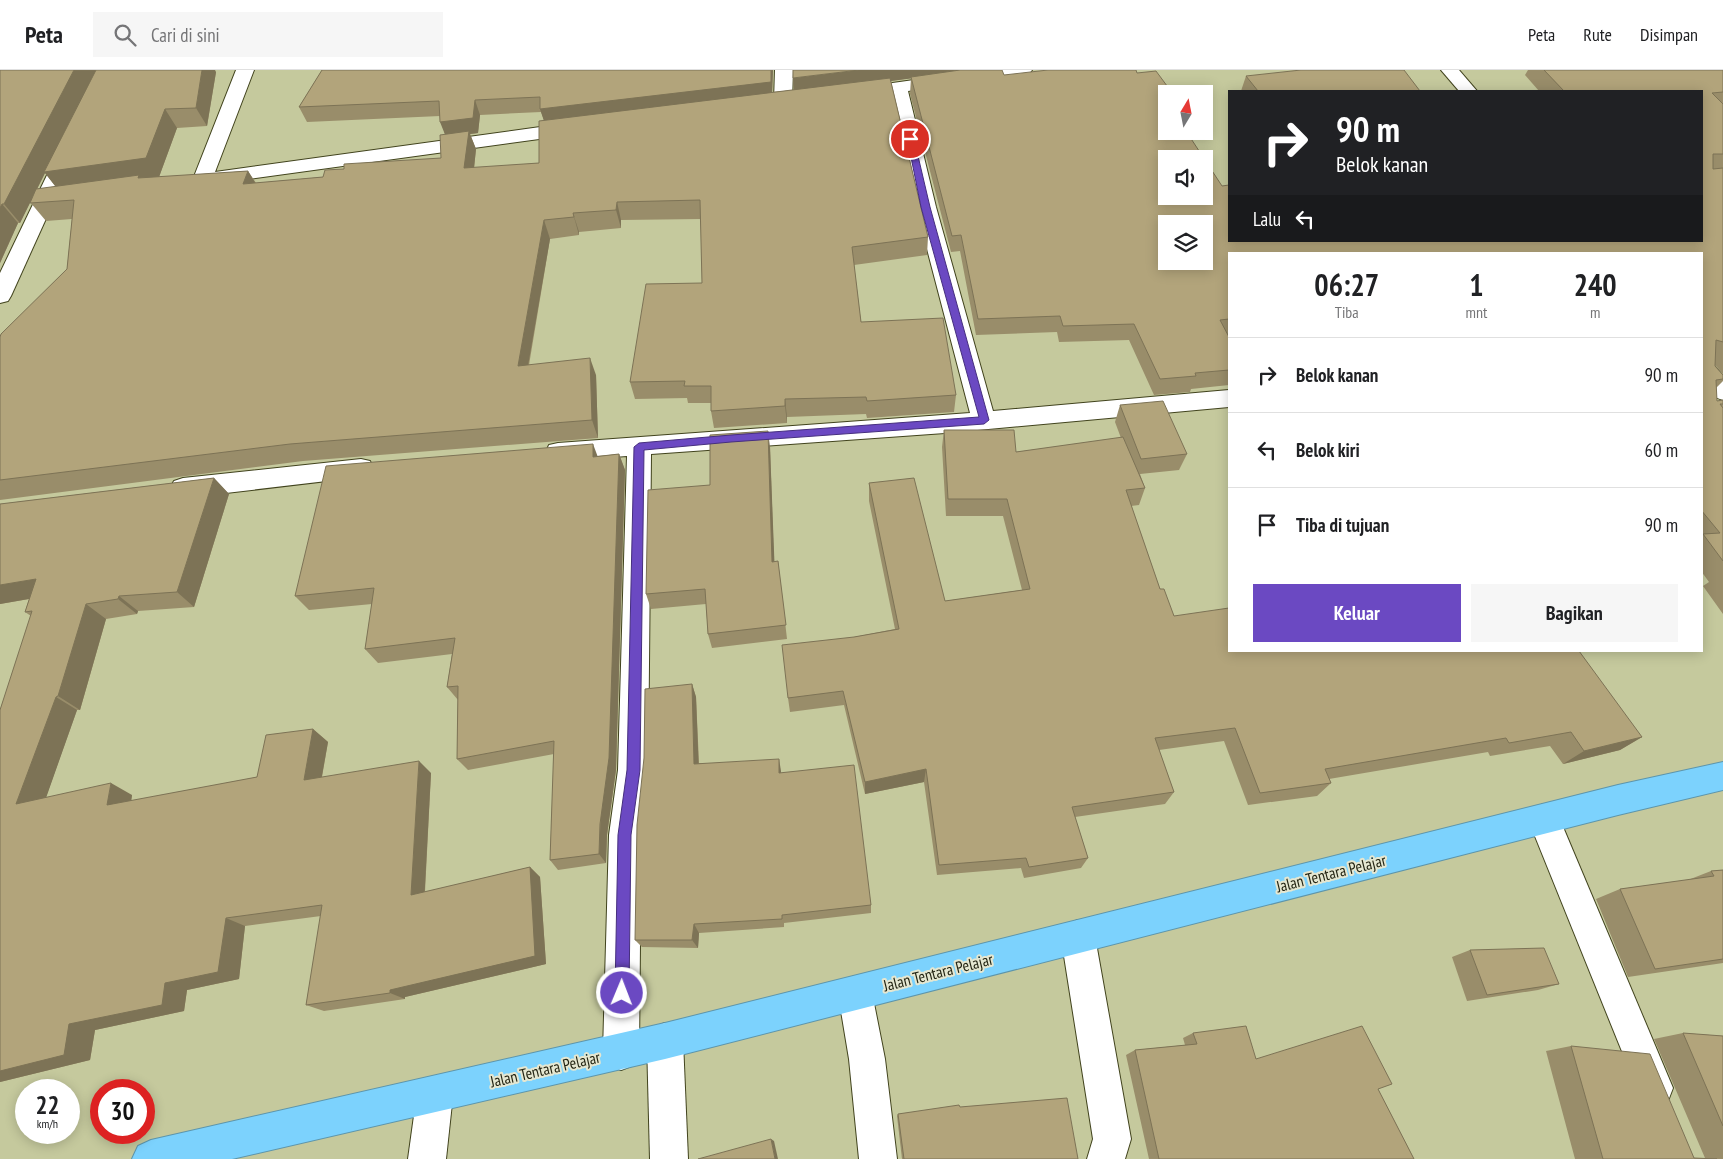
<!DOCTYPE html>
<html lang="id">
<style>
body{margin:0;font-family:"PT Sans Narrow",sans-serif;background:#f6f6f6;color:#202124;height:100vh;display:flex;flex-direction:column;font-size:19px;white-space:nowrap}
*{box-sizing:border-box;margin:0}
p{font-size:16px;color:#757577}
.icon{flex:none;width:28px;height:28px;fill:none;stroke:currentColor;stroke-width:2;stroke-linecap:round;stroke-linejoin:round}
.map{position:relative;flex:1;overflow:hidden}
.drawer{position:absolute;left:1228px;top:182px;width:475px;height:400px;display:flex;flex-direction:column;background:#fff;border-radius:0px;box-shadow:0 2px 12px #0003}
.drawer>*{flex:none}
.guide{position:absolute;left:1228px;top:20px;width:475px;height:152px;border-radius:0px;box-shadow:0 2px 12px #0003;background:#202124;color:#fff;overflow:hidden}
.needle{width:32px;rotate:10deg}
.buttons{position:absolute;left:1158px;top:15px;display:grid;gap:10px}
.buttons a{display:grid;place-items:center;width:55px;height:55px;border-radius:0px;background:#fff;box-shadow:0 2px 12px #0003;font-size:25px}
.speed{position:absolute;left:15px;top:1009px;display:flex;gap:10px;font-size:25px;font-weight:700;text-align:center}
.speed>*{display:grid;place-content:center;width:65px;height:65px;border-radius:50%;background:#fff;box-shadow:0 2px 12px #0003;line-height:1}
.speed small{font-size:12px;font-weight:400}
.speed .limit{border:8px solid #d22;background:#fff;color:#111}
.pin{position:absolute;display:grid;place-items:center;width:42px;height:42px;color:#fff;margin:-21px;border:2px solid #fff;border-radius:50%;box-shadow:0 1px 5px #0007}
.me{position:absolute;width:55px;margin:-28px;rotate:1deg;stroke-linejoin:round;filter:drop-shadow(0 0 4px #0008)}
.turn{display:flex;align-items:center;gap:18px;height:105px;padding:0 25px;font-size:22px}
.turn .icon{width:65px;height:65px;stroke-width:2.5}
.turn b{display:block;font-size:35px;line-height:42px}
.then{display:flex;align-items:center;height:48px;padding:0 25px;background:#0003;gap:10px;font-size:19px}
.eta{display:flex;justify-content:space-evenly;align-items:center;height:85px;text-align:center}
.eta b{font-size:30px;font-weight:700;line-height:35px}
.button{display:flex;gap:10px;margin-top:auto;padding:10px 25px}
.button a{flex:1;height:58px;border-radius:0px;background:#6b49c2;color:#fff;font-size:20px;font-weight:700;line-height:58px;text-align:center}
.button a+a{background:#f6f6f6;color:#202124}
ul{padding:0;list-style:none}
li{display:flex;align-items:center;gap:15px;height:75px;padding:0 25px;border-top:1px solid #e0e0e0}
li div{flex:1}
li b{display:block;font-size:19px}
li em{font-style:normal}
header{display:flex;align-items:center;gap:30px;box-sizing:border-box;height:70px;padding:0 25px;background:#fff;border-bottom:1px solid #e0e0e0}
header strong{font-size:24px}
nav{display:flex;gap:28px;margin-inline-start:auto;font-size:18px}
.search{width:350px;height:45px;background:#f6f6f6;display:flex;align-items:center;gap:12px;box-sizing:border-box;padding:0 18px;border-radius:0px;color:#757577;font-size:19px}
.map>svg:first-child{display:block}
.lines{fill:none;stroke-linecap:round;stroke-linejoin:round}
.minor-casing{stroke:#41431d;stroke-width:2}
.highway-casing{stroke:#5d95ab;stroke-width:2}
.minor{fill:#fff;fill-rule:evenodd}
.highway{fill:#7cd2fd;fill-rule:evenodd}
.wall{fill:#998d6a;fill-rule:evenodd}
.shaded-wall{fill:#7d7356}
.building{fill:#b2a47b;stroke:#7d7356;fill-rule:evenodd}
.route{fill:#6b49c2;stroke:#462f7e}
.labels{text-anchor:middle;stroke-width:4;stroke-linejoin:round;paint-order:stroke}
.near-street-label{font-size:16px;fill:#232413;stroke:#e5e7d1}
</style>
<header>
<strong>Peta</strong>
<div class="search"><svg class="icon" aria-label="search" viewBox="0 0 24 24"><circle cx="10" cy="10" r="6"/><path d="M15 15l6 6"/></svg>Cari di sini</div>
<nav><a>Peta</a><a>Rute</a><a>Disimpan</a></nav>
</header>
<div class="map">
<svg width="1723" height="1089" viewBox="0 0 1723 1089">
<rect width="100%" height="100%" fill="#c5c99d"/>
<g class="lines">
<defs>
<g id="minor">
<path d="M 236,0 L 254,0 L 215,102 L 576,52 L 583,54 L 585,58 L 583,62 L 576,64 L 212,114 L 196,113 L 193,109 Z"/>
<path d="M 775,0 L 793,0 L 792,31 L 789,35 L 783,36 L 777,35 L 774,31 Z"/>
<path d="M 985,0 L 1032,0 L 1029,4 L 1023,5 L 908,21 L 936,137 L 993,341 L 1229,320 L 1229,337 L 945,363 L 651,384 L 648,700 L 641,765 L 639,982 L 634,995 L 621,1000 L 608,995 L 603,982 L 609,765 L 618,700 L 627,386 L 558,391 L 549,389 L 546,382 L 549,375 L 558,373 L 970,343 L 916,137 L 890,24 L 857,28 L 851,27 L 848,23 L 851,19 L 857,18 Z"/>
<path d="M 1441,0 L 1459,0 L 1477,21 L 1459,21 Z"/>
<path d="M 69,72 L 76,74 L 78,78 L 11,226 L 8,231 L 0,233 L 0,203 L 60,78 L 62,74 Z"/>
<path d="M 1701,288 L 1709,290 L 1723,306 L 1723,330 C 1701,324 1701,307 1701,288 Z"/>
<path d="M 361,389 L 370,391 L 373,398 L 370,405 L 361,407 L 183,428 L 174,425 L 170,418 L 174,411 L 183,408 Z"/>
<path d="M 1544,734 L 1555,738 L 1673,1018 L 1668,1031 L 1655,1036 L 1642,1031 L 1528,749 L 1533,738 Z"/>
<path d="M 1078,850 L 1090,855 L 1095,867 L 1131,1069 L 1125,1089 L 1087,1089 L 1093,1069 L 1061,867 L 1066,855 Z"/>
<path d="M 855,906 L 867,911 L 872,923 L 885,989 L 897,1089 L 859,1089 L 849,989 L 838,923 L 843,911 Z"/>
<path d="M 665,953 L 678,958 L 683,971 L 688,1089 L 650,1089 L 647,971 L 652,958 Z"/>
<path d="M 435,1006 L 448,1011 L 453,1024 L 446,1089 L 408,1089 L 417,1024 L 422,1011 Z"/>
</g>
<path id="highway" d="M 1723,692 L 1723,720 L 1618,745 L 665,989 L 232,1089 L 132,1089 L 138,1076 L 151,1070 L 665,953 L 1618,715 Z"/>
</defs>
<use href="#minor" class="minor-casing"/>
<use href="#highway" class="highway-casing"/>
<use href="#minor" class="minor"/>
<use href="#highway" class="highway"/>
</g>
<g class="wall">
<path d="M 0,0 L 216,2 L 207,56 L 177,58 L 159,107 L 248,101 L 256,113 L 323,107 L 344,99 L 441,88 L 445,64 L 440,46 L 307,52 L 299,37 L 322,0 L 773,0 L 772,22 L 794,20 L 793,8 L 1137,3 L 1166,24 L 1229,171 L 1701,171 L 1701,21 L 1539,21 L 1525,5 L 1528,0 L 1723,0 L 1723,304 L 1715,295 L 1715,296 L 1723,305 L 1723,311 L 1716,318 L 1717,331 L 1723,330 L 1723,544 L 1703,516 L 1709,512 L 1701,501 L 1701,184 L 1229,184 L 1229,265 L 1227,265 L 1229,267 L 1229,315 L 1191,319 L 1190,322 L 1154,325 L 1129,270 L 1059,272 L 1057,262 L 976,265 L 960,181 L 951,182 L 910,24 L 911,8 L 891,11 L 928,167 L 927,185 L 854,195 L 861,252 L 956,325 L 954,342 L 867,348 L 866,344 L 787,347 L 787,353 L 714,358 L 711,341 L 711,333 L 688,333 L 687,328 L 635,329 L 630,312 L 702,213 L 701,149 L 621,150 L 621,158 L 579,162 L 579,165 L 550,169 L 529,295 L 596,305 L 598,368 L 303,391 L 0,430 L 0,267 L 67,199 L 72,149 L 46,151 L 30,132 L 20,153 L 18,153 L 0,193 ZM 541,42 L 544,50 L 539,93 L 474,98 L 476,79 L 470,64 L 478,63 L 480,45 ZM 45,103 L 56,117 L 37,119 Z"/>
<path d="M 1246,6 L 1420,21 L 1241,21 Z"/>
<path d="M 1120,335 L 1187,384 L 1179,400 L 1140,404 L 1145,418 L 1139,435 L 1131,436 L 1160,519 L 1174,546 L 1642,667 L 1620,680 L 1563,694 L 1550,676 L 1490,686 L 1488,682 L 1329,709 L 1331,713 L 1317,726 L 1248,735 L 1224,671 L 1159,680 L 1174,722 L 1165,734 L 1075,747 L 1088,788 L 1081,798 L 1024,808 L 1021,798 L 937,805 L 924,712 L 865,724 L 844,635 L 790,642 L 788,628 L 854,567 L 895,559 L 869,431 L 869,413 L 945,531 L 1022,520 L 1003,446 L 946,446 L 942,377 L 944,360 L 1016,382 L 1121,368 L 1115,352 Z"/>
<path d="M 770,377 L 774,492 L 778,491 L 787,569 L 712,578 L 708,564 L 706,534 L 651,539 L 646,524 L 710,415 Z"/>
<path d="M 619,384 L 625,400 L 616,700 L 607,765 L 606,793 L 558,800 L 550,790 L 554,684 L 468,700 L 457,689 L 458,630 L 447,617 L 452,584 L 378,593 L 365,579 L 372,534 L 309,540 L 295,526 L 597,386 Z"/>
<path d="M 214,408 L 229,424 L 194,537 L 138,541 L 137,544 L 106,549 L 80,640 L 77,640 L 46,727 L 132,725 L 131,731 L 257,707 L 313,659 L 328,672 L 322,707 L 431,703 L 425,822 L 530,797 L 540,807 L 546,894 L 405,927 L 405,929 L 324,941 L 306,935 L 321,846 L 245,856 L 239,909 L 187,920 L 184,941 L 95,960 L 90,990 L 0,1012 L 0,640 L 31,546 L 25,542 L 29,529 L 0,534 L 0,434 Z"/>
<path d="M 692,614 L 696,627 L 699,693 L 781,703 L 871,835 L 871,843 L 784,853 L 784,857 L 699,863 L 698,878 L 642,877 L 635,870 Z"/>
<path d="M 1723,800 L 1723,893 L 1628,907 L 1596,829 L 1620,819 L 1688,810 L 1711,801 Z"/>
<path d="M 1470,880 L 1559,914 L 1538,920 L 1467,931 L 1452,887 Z"/>
<path d="M 1193,963 L 1256,989 L 1378,1019 L 1414,1089 L 1149,1089 L 1126,985 L 1135,980 L 1185,975 L 1183,968 Z"/>
<path d="M 1683,963 L 1723,966 L 1723,1089 L 1575,1089 L 1546,981 L 1571,976 L 1694,1088 L 1705,1088 L 1654,969 Z"/>
<path d="M 960,1037 L 1078,1089 L 902,1089 L 897,1046 L 898,1044 Z"/>
</g>
<g class="shaded-wall">
<path d="M 74,0 L 96,0 L 165,39 L 177,58 L 159,107 L 59,121 L 45,103 L 20,153 L 4,134 Z"/>
<path d="M 202,0 L 215,0 L 216,2 L 207,56 L 196,38 Z"/>
<path d="M 773,0 L 772,26 L 545,54 L 540,39 Z"/>
<path d="M 859,0 L 979,0 L 794,23 L 793,8 Z"/>
<path d="M 475,30 L 480,45 L 478,63 L 470,64 L 476,79 L 472,117 L 446,67 L 440,52 Z"/>
<path d="M 248,101 L 259,119 L 243,114 Z"/>
<path d="M 617,132 L 621,150 L 621,158 L 616,140 Z"/>
<path d="M 2,134 L 18,153 L 0,193 L 0,138 Z"/>
<path d="M 573,143 L 579,162 L 579,165 L 574,147 Z"/>
<path d="M 544,150 L 550,169 L 525,313 L 518,296 Z"/>
<path d="M 590,288 L 596,305 L 598,368 L 592,350 Z"/>
<path d="M 785,329 L 787,347 L 787,353 L 785,336 Z"/>
<path d="M 768,361 L 770,377 L 775,507 L 772,492 Z"/>
<path d="M 593,374 L 599,390 L 593,387 Z"/>
<path d="M 619,384 L 625,400 L 616,700 L 607,765 L 606,793 L 599,784 Z"/>
<path d="M 214,408 L 229,424 L 194,537 L 177,522 Z"/>
<path d="M 36,509 L 57,524 L 0,534 L 0,515 Z"/>
<path d="M 119,526 L 138,541 L 137,544 L 118,529 Z"/>
<path d="M 86,534 L 106,549 L 80,640 L 58,626 Z"/>
<path d="M 692,614 L 696,627 L 699,705 L 694,694 Z"/>
<path d="M 56,627 L 77,640 L 40,745 L 16,734 Z"/>
<path d="M 313,659 L 328,672 L 319,722 L 304,710 Z"/>
<path d="M 1642,667 L 1620,680 L 1563,694 L 1584,681 Z"/>
<path d="M 779,689 L 781,701 L 781,714 L 779,703 Z"/>
<path d="M 419,691 L 431,703 L 424,834 L 411,825 Z"/>
<path d="M 926,699 L 924,712 L 865,724 L 865,712 Z"/>
<path d="M 111,713 L 132,725 L 129,747 L 107,735 Z"/>
<path d="M 530,797 L 540,807 L 546,894 L 405,927 L 405,929 L 390,923 L 390,920 Z"/>
<path d="M 226,848 L 245,856 L 239,909 L 187,920 L 184,941 L 95,960 L 90,990 L 0,1012 L 0,1001 L 69,954 L 165,913 Z"/>
<path d="M 694,854 L 699,863 L 698,878 L 692,870 Z"/>
<path d="M 771,1069 L 774,1071 L 778,1089 L 775,1089 Z"/>
</g>
<g class="building">
<path d="M 0,0 L 74,0 L 4,134 L 2,134 L 0,138 Z"/>
<path d="M 96,0 L 202,0 L 196,38 L 165,39 L 146,88 L 44,102 Z"/>
<path d="M 322,0 L 771,0 L 771,12 L 540,39 L 540,27 L 475,30 L 473,48 L 440,52 L 439,31 L 299,37 Z"/>
<path d="M 793,0 L 859,0 L 793,8 Z"/>
<path d="M 960,0 L 1002,0 L 1004,5 L 1048,0 L 1136,0 L 1137,3 L 1156,1 L 1173,24 L 1166,24 L 1166,61 L 1186,61 L 1222,116 L 1229,115 L 1229,171 L 1701,171 L 1701,21 L 1564,21 L 1544,0 L 1723,0 L 1723,22 L 1712,23 L 1723,34 L 1723,84 L 1713,84 L 1713,99 L 1723,98 L 1723,272 L 1716,270 L 1715,296 L 1723,305 L 1723,309 L 1716,310 L 1717,331 L 1723,330 L 1723,334 L 1720,334 L 1723,338 L 1723,491 L 1703,464 L 1720,463 L 1701,440 L 1701,184 L 1229,184 L 1229,249 L 1220,250 L 1229,267 L 1229,300 L 1195,303 L 1196,306 L 1160,309 L 1134,254 L 1063,256 L 1060,246 L 978,249 L 961,165 L 952,166 L 911,7 ZM 1166,89 L 1204,89 L 1204,126 L 1166,126 ZM 1166,154 L 1204,154 L 1204,191 L 1166,191 Z"/>
<path d="M 1301,0 L 1404,0 L 1420,21 L 1258,21 L 1246,6 Z"/>
<path d="M 890,8 L 928,167 L 852,177 L 861,252 L 943,248 L 956,325 L 867,331 L 866,327 L 785,329 L 785,336 L 711,341 L 711,316 L 684,316 L 685,311 L 630,312 L 646,214 L 702,213 L 700,130 L 617,132 L 616,140 L 573,143 L 574,147 L 544,150 L 518,296 L 590,288 L 592,350 L 290,374 L 0,410 L 0,267 L 1,264 L 67,199 L 74,130 L 30,133 L 36,119 L 139,105 L 138,108 L 248,101 L 243,114 L 323,107 L 325,100 L 344,99 L 344,94 L 441,88 L 440,65 L 469,61 L 464,98 L 539,93 L 539,51 Z"/>
<path d="M 1163,331 L 1187,384 L 1141,389 L 1120,335 Z"/>
<path d="M 944,360 L 1014,360 L 1016,382 L 1123,367 L 1145,418 L 1126,420 L 1160,519 L 1164,519 L 1174,546 L 1229,538 L 1229,581 L 1579,581 L 1642,667 L 1584,681 L 1571,662 L 1509,673 L 1506,668 L 1325,699 L 1331,713 L 1260,723 L 1235,658 L 1155,668 L 1174,722 L 1072,737 L 1088,788 L 1029,797 L 1026,788 L 939,795 L 926,699 L 865,712 L 843,621 L 788,628 L 782,575 L 854,567 L 899,559 L 869,413 L 914,408 L 945,531 L 1030,519 L 1007,429 L 948,429 Z"/>
<path d="M 768,361 L 772,492 L 778,491 L 786,555 L 708,564 L 705,519 L 646,524 L 648,420 L 710,415 L 710,365 Z"/>
<path d="M 593,374 L 593,387 L 619,384 L 609,688 L 600,754 L 599,784 L 550,790 L 554,671 L 457,689 L 458,616 L 447,617 L 455,568 L 365,579 L 374,518 L 295,526 L 326,396 Z"/>
<path d="M 214,408 L 177,522 L 119,526 L 118,529 L 86,534 L 58,626 L 56,627 L 16,734 L 111,713 L 107,735 L 257,707 L 266,665 L 313,659 L 304,710 L 419,691 L 411,825 L 530,797 L 535,886 L 390,920 L 390,923 L 306,935 L 322,835 L 226,848 L 218,902 L 165,913 L 162,935 L 69,954 L 64,985 L 0,1001 L 0,640 L 32,541 L 25,542 L 36,509 L 0,515 L 0,434 Z"/>
<path d="M 692,614 L 694,694 L 779,689 L 779,703 L 854,695 L 871,835 L 782,845 L 782,849 L 694,854 L 692,870 L 635,870 L 637,755 L 644,688 L 645,619 Z"/>
<path d="M 1723,800 L 1723,889 L 1655,899 L 1620,819 L 1714,806 L 1711,801 Z"/>
<path d="M 1544,878 L 1559,914 L 1487,925 L 1470,880 Z"/>
<path d="M 1246,956 L 1256,989 L 1362,956 L 1392,1014 L 1378,1019 L 1414,1089 L 1159,1089 L 1135,980 L 1197,974 L 1193,963 Z"/>
<path d="M 1683,963 L 1723,966 L 1723,1056 Z"/>
<path d="M 1571,976 L 1650,984 L 1694,1088 L 1717,1089 L 1603,1089 Z"/>
<path d="M 1067,1028 L 1078,1089 L 904,1089 L 898,1044 L 959,1035 L 960,1037 Z"/>
<path d="M 771,1069 L 775,1089 L 698,1089 Z"/>
</g>
<path class="route" d="M 907,67 L 914,69 L 930,137 L 989,350 L 984,354 L 731,372 L 644,380 L 640,700 L 631,765 L 629,923 L 627,928 L 622,930 L 617,928 L 615,923 L 618,765 L 627,700 L 634,377 L 639,373 L 731,365 L 979,347 L 921,137 Z"/>
<g class="labels">
<g class="near-street-label">
<text transform="translate(1331 803) rotate(-14)" y="6">Jalan Tentara Pelajar</text>
<text transform="translate(938 902) rotate(-14)" y="6">Jalan Tentara Pelajar</text>
<text transform="translate(545 999) rotate(-13)" y="6">Jalan Tentara Pelajar</text>
</g>
</g>
</svg>
<div class="buttons">
<a><svg class="needle" viewBox="-14 -14 28 28"><path d="M0-13l5 13h-10z" fill="#e53935"/><path d="M0 13l5-13h-10z" fill="#757577"/></svg></a>
<a><svg class="icon" aria-label="sound" viewBox="0 0 24 24"><path d="M4 9h4l5-4v14l-5-4H4zM17 9q2 3 0 6"/></svg></a>
<a><svg class="icon" aria-label="layers" viewBox="0 0 24 24"><path d="M12 4l9 5-9 5-9-5zM3 14l9 5 9-5"/></svg></a>
</div>
<div class="speed"><div>22<small>km/h</small></div><div class="limit">30</div></div>
<div class="pin" style="left:910px;top:69px;background:#d93025"><svg class="icon" aria-label="arrive" viewBox="0 0 24 24"><path d="M6 21V4h12l-3 4 3 4H6"/></svg></div>
<svg class="me" style="left:622px;top:923px" viewBox="-20 -20 40 40"><circle r="17" fill="#6b49c2" stroke="#fff" stroke-width="3"/><path d="M0-11L8 9 0 5-8 9z" fill="#fff"/></svg>
<div class="guide">
<div class="turn"><svg class="icon" aria-label="right" viewBox="0 0 24 24"><path d="M7 20v-9h11M14 6l5 5-5 5"/></svg><div><b>90 m</b>Belok kanan</div></div>
<div class="then">Lalu<svg class="icon" aria-label="left" viewBox="0 0 24 24"><path d="M17 20v-9H6M10 6l-5 5 5 5"/></svg></div>
</div>
<section class="drawer">
<div class="eta">
<div><b>06:27</b><p>Tiba</p></div>
<div><b>1</b><p>mnt</p></div>
<div><b>240</b><p>m</p></div>
</div>
<ul>
<li><svg class="icon" aria-label="right" viewBox="0 0 24 24"><path d="M7 20v-9h11M14 6l5 5-5 5"/></svg><div><b>Belok kanan</b></div><em>90 m</em></li>
<li><svg class="icon" aria-label="left" viewBox="0 0 24 24"><path d="M17 20v-9H6M10 6l-5 5 5 5"/></svg><div><b>Belok kiri</b></div><em>60 m</em></li>
<li><svg class="icon" aria-label="arrive" viewBox="0 0 24 24"><path d="M6 21V4h12l-3 4 3 4H6"/></svg><div><b>Tiba di tujuan</b></div><em>90 m</em></li>
</ul>
<div class="button"><a>Keluar</a><a>Bagikan</a></div>
</section>
</div>
